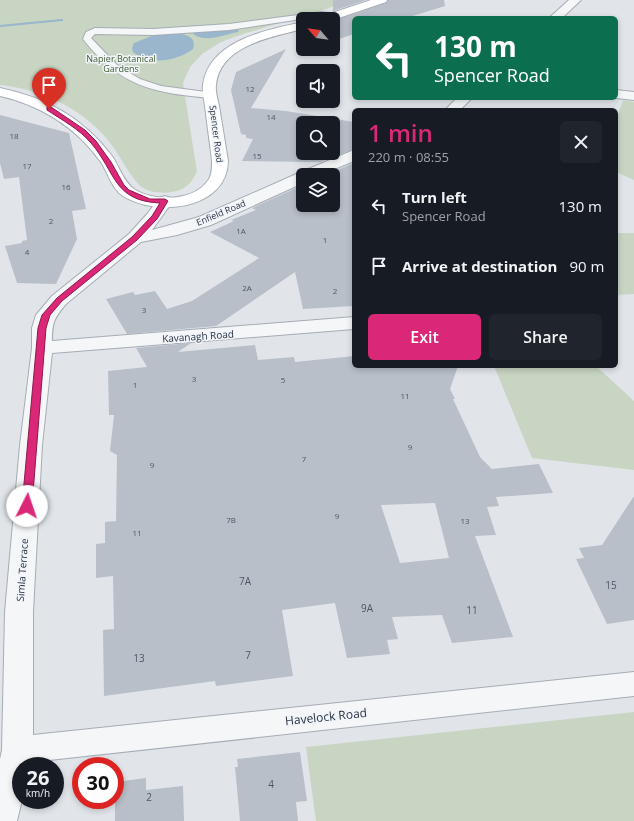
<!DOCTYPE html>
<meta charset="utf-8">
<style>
body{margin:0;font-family:"Open Sans",sans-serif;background:#20242c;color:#f1f3f6;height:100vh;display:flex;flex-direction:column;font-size:15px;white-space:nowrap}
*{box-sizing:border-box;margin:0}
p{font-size:13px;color:#9ea1a6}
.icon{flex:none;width:22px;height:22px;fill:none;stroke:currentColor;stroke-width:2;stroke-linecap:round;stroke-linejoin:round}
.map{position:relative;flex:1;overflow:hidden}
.side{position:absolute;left:352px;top:108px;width:266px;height:260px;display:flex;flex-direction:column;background:#171b24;border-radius:6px;box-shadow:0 2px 6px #0003}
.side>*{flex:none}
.hud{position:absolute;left:352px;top:16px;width:266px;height:84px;border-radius:6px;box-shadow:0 2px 6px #0003;background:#0b6e4f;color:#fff;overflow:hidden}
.needle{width:26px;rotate:298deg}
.fabs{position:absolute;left:296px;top:12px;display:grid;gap:8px}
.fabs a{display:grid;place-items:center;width:44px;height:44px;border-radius:6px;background:#171b24;box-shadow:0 2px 6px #0003;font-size:20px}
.speed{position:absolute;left:12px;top:757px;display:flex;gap:8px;font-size:20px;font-weight:700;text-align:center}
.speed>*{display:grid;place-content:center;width:52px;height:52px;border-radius:50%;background:#171b24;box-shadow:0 2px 6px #0003;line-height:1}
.speed small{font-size:10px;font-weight:400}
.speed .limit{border:6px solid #d22;background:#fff;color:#111}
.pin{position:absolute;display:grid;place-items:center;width:34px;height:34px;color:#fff;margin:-41px -17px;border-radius:50% 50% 50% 0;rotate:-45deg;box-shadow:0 0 4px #0007}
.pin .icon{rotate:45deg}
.me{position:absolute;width:44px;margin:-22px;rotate:4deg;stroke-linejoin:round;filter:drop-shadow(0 0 3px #0008)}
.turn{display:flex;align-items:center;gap:14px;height:84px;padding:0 16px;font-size:18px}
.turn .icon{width:52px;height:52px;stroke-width:2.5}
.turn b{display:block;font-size:28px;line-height:34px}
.round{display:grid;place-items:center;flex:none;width:42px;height:42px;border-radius:6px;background:#20242c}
.head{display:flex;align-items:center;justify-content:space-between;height:68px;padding:0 16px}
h1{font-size:24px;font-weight:600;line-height:30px;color:#db2777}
.button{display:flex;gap:8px;margin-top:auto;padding:8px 16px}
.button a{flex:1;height:46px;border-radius:6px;background:#db2777;color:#fff;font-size:16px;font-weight:600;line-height:46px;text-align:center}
.button a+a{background:#20242c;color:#f1f3f6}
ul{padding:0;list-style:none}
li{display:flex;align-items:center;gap:12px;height:60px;padding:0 16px}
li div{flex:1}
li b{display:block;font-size:15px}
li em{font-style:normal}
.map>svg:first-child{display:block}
.green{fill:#c8d5c2}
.water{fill:#9ab6cc}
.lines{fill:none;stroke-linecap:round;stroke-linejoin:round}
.stream{fill:#9ab6cc;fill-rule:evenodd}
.building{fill:#b8bfc8;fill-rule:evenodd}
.lane-casing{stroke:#a6acb5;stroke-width:2}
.street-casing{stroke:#a6acb5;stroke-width:2}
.secondary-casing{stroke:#a6acb5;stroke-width:2}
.lane{fill:#f4f6f8;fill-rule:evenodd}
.street{fill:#f4f6f8;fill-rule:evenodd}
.secondary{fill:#fff;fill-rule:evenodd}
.route{fill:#db2777;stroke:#8e194d}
.labels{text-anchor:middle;stroke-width:3;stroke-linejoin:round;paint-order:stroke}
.number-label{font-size:8px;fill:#4c5764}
.far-park-label{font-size:9px;fill:#405f35;stroke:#f1f4f8}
.far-street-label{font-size:9px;fill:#283443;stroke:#f1f4f8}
.street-label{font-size:10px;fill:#283443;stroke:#f1f4f8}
.near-number-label{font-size:10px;fill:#4c5764}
.near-street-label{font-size:12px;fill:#283443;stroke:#f1f4f8}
</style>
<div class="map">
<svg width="634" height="821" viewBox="0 0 634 821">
<rect width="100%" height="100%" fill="#e1e5ea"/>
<g class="green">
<path d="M 0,0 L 349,0 L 326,9 L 243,34 L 221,42 L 202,54 L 190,67 L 183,83 L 197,172 C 195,175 193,179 191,182 C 181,195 155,195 143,188 C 135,184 120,157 114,148 C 89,112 44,89 0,85 Z"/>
<path d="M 623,100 L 634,102 L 634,180 L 616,172 L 616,120 Z"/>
<path d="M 616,233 L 634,233 L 634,294 L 616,295 Z"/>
<path d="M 494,366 L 596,366 L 634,401 L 634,470 L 532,458 Z"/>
<path d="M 634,712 L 634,821 L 316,821 L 306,747 Z"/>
</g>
<g class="water">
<path d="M 236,28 L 239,31 L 238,32 C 223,35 206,43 193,34 L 195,32 Z"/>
<path d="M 169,33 C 179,34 198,33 193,49 C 177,61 150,66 133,52 L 132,48 L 134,43 L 154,35 Z"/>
</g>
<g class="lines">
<path class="stream" d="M 61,19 L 63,19 L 63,21 L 0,27 L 0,25 Z"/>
</g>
<g class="building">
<path d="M 333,0 L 366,0 L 333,11 Z"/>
<path d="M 388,0 L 444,0 L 445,6 L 406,18 L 354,18 L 354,34 L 333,41 L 333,21 L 386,3 Z"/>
<path d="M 286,49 L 251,108 L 286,111 L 354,122 L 354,149 L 320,162 L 242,161 L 253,139 L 246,138 L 246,135 L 241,134 L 231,90 L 236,72 ZM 303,123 L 333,123 L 333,153 L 303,153 Z"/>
<path d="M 0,115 L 69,133 L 86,209 L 72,211 L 77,239 L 56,284 L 17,283 L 5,246 L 22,243 L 22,241 L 27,240 L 19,177 L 4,179 L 0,163 Z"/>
<path d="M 354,163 L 354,306 L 303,309 L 295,272 L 216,326 L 127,334 L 106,299 L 133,292 L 135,295 L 155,291 L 167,309 L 192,301 L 259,258 L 210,232 L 234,221 L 231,220 L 256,210 L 252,208 L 303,185 L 303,205 L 333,205 L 333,175 L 325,175 Z"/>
<path d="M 191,343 L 178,352 L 255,345 L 258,360 L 294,357 L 295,362 L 354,356 L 354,366 L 458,366 L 450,389 L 455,399 L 453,399 L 480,457 L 492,469 L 539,464 L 553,493 L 496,497 L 499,506 L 487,507 L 496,535 L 475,536 L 513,637 L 452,643 L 442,615 L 392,617 L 398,639 L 387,640 L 390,654 L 347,658 L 335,603 L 282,610 L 293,676 L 216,686 L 215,681 L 104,696 L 103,630 L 114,629 L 113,576 L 96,578 L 96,544 L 105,543 L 105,522 L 116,521 L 117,455 L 110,451 L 114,415 L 109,415 L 108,371 L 147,367 L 136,348 ZM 435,503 L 449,558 L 400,563 L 381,505 Z"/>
<path d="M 634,496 L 634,620 L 607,624 L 576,559 L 584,558 L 579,548 L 602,545 Z"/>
<path d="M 300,752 L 307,801 L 296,802 L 298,821 L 240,821 L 235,767 L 238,767 L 237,759 Z"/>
<path d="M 146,778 L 146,790 L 183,786 L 184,821 L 115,821 L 115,782 Z"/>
</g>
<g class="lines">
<defs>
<path id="lane" d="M 321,12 L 336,14 L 337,16 L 333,18 L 321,16 L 229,30 L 153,35 L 95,34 L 91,38 L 118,66 L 140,79 L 161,86 L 214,93 L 216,95 L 214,97 L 211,98 C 154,93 120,87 83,39 L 86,32 L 95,28 L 153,29 L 229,24 Z"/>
<g id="street">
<path d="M 569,0 L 581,0 L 562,18 L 549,18 Z"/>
<path d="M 616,90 L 634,92 L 634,100 L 616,98 Z"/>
<path d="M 457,98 L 472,98 L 460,110 L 445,110 Z"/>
<path d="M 354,150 L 354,161 L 320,175 L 303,175 L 303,183 L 211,225 L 177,235 L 141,242 L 66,304 C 54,318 52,323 52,341 L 354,317 L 354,329 L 52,353 L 42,445 L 33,612 L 33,735 L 634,672 L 634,696 L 31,762 L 30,766 L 21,766 L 22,800 L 17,821 L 0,821 L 0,759 L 2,750 L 5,612 L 20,445 L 32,348 L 32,328 L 36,315 L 52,296 L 129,234 L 148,213 L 159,198 L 165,196 L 171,198 L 173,201 L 152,230 L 199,217 L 301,172 Z"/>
</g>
<g id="secondary">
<path d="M 371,0 L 387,0 L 386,2 L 333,20 L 318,19 L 320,17 Z"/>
<path d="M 303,22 L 303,29 C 272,37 220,45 216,85 C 215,92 218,100 219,106 C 222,124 225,143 228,161 C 227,210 156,217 123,196 C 111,188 108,172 100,161 C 76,127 40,105 0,96 L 0,88 C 47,98 82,117 112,156 C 119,166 123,181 134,189 C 154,202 195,202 209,179 C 212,174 212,167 212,161 C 210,143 207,124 205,106 C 204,99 202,91 203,85 C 209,40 267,30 303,22 Z"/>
</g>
</defs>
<use href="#lane" class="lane-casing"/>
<use href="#street" class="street-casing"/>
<use href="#secondary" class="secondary-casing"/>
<use href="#lane" class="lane"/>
<use href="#street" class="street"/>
<use href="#secondary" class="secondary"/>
</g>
<path class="route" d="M 47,107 L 51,107 L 85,130 L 96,141 L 111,162 L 124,185 L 129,190 L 150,199 L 165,199 L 168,201 L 157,219 L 137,240 L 62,301 L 50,315 L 46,328 L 32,506 L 27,509 L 22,506 L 38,328 L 42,315 L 57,298 L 132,237 L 152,216 L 160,203 C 113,201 116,172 91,143 C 79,129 62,120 47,110 Z"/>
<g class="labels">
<g class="number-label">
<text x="250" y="92">12</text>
<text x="271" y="120">14</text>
<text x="14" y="139">18</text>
<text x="257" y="159">15</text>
<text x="27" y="169">17</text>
<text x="66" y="190">16</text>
<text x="51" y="224">2</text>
<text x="241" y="234">1A</text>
<text x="325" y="243">1</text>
<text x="27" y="255">4</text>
<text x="247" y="291">2A</text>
<text x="335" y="294">2</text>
<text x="144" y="313">3</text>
<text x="194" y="382">3</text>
<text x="283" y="383">5</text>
<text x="135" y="388">1</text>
<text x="405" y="399">11</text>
<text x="410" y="450">9</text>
<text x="304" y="462">7</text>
<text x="152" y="468">9</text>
<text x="337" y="519">9</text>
<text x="231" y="523">7B</text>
<text x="465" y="524">13</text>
<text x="137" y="536">11</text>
</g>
<g class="far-park-label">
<text x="121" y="62">Napier Botanical<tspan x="121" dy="10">Gardens</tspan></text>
</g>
<g class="far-street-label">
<text transform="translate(216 134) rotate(83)" y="3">Spencer Road</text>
<text transform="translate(221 213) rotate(-23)" y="3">Enfield Road</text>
</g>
<g class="street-label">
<text transform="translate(198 336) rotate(-4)" y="4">Kavanagh Road</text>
<text transform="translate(22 570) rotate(-86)" y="4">Simla Terrace</text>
</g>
<g class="near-number-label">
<text x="245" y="585">7A</text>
<text x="611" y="589">15</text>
<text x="367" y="612">9A</text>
<text x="472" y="614">11</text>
<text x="248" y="659">7</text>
<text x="139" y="662">13</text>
<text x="271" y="788">4</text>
<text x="149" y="801">2</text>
</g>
<g class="near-street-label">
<text transform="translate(326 717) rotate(-6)" y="4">Havelock Road</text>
</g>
</g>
</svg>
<div class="fabs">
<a><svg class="needle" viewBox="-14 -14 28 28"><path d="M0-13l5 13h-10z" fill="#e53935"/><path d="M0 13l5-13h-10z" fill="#9ea1a6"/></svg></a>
<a><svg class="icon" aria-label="sound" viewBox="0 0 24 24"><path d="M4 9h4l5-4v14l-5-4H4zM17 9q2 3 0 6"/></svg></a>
<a><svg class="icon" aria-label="search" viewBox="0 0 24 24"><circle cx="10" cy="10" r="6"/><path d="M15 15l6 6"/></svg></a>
<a><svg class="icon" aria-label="layers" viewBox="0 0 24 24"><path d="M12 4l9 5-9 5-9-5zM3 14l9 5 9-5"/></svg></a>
</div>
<div class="speed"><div>26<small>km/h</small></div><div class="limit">30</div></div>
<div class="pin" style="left:49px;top:109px;background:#d93025"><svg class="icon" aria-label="arrive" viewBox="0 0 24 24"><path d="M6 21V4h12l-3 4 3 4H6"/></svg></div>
<svg class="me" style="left:27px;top:506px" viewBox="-20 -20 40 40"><circle r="19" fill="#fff"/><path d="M0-13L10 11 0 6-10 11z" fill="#db2777"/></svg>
<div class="hud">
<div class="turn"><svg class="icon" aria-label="left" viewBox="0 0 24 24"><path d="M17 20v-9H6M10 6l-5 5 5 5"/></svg><div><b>130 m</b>Spencer Road</div></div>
</div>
<section class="side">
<div class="head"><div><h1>1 min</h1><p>220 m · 08:55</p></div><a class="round"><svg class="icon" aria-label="close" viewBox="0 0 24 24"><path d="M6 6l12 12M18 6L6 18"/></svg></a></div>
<ul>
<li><svg class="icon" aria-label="left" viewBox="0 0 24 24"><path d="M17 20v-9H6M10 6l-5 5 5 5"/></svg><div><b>Turn left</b><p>Spencer Road</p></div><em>130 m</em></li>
<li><svg class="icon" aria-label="arrive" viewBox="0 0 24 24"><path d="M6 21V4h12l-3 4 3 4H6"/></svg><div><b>Arrive at destination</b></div><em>90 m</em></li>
</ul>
<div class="button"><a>Exit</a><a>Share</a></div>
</section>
</div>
